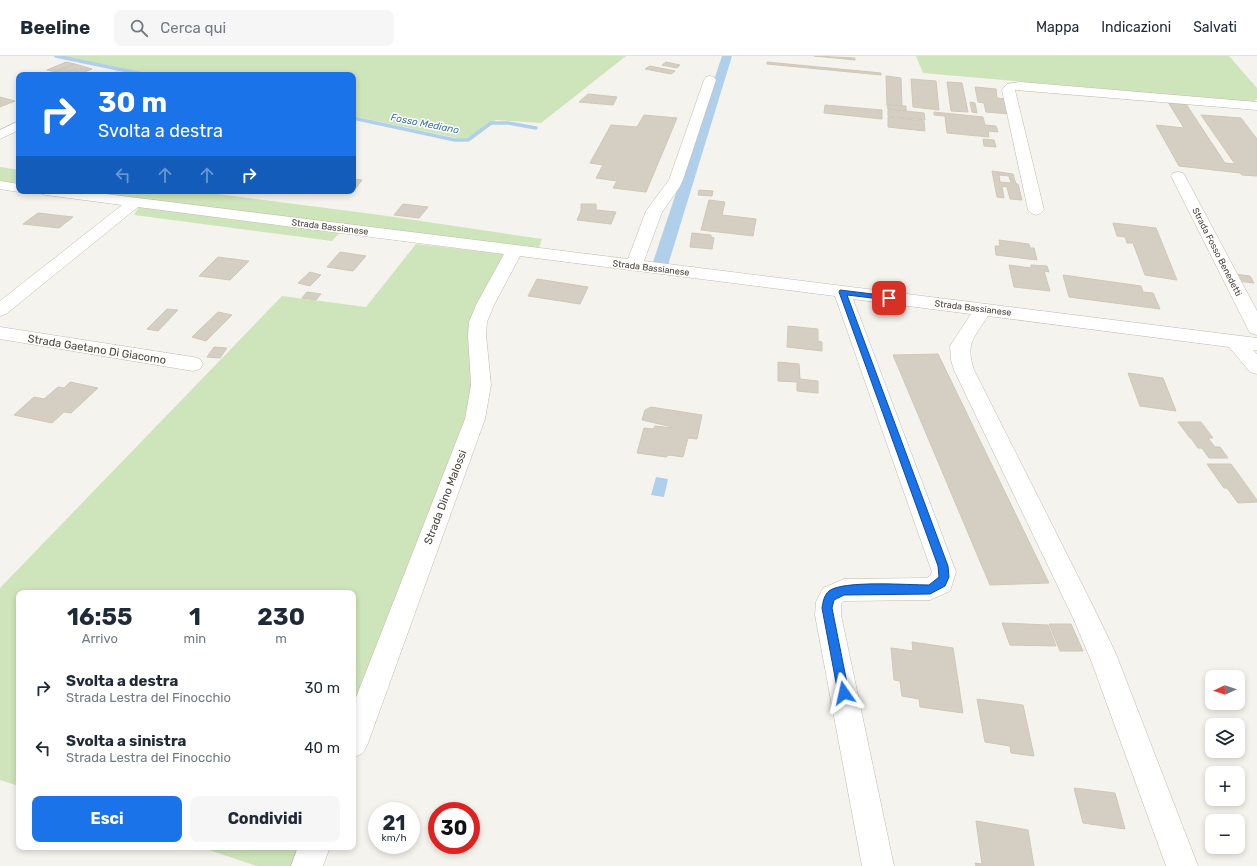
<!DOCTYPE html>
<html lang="it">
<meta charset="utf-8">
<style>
body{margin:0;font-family:Rubik,sans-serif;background:#f6f6f7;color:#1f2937;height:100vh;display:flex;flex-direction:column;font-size:15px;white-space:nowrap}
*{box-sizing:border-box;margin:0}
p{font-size:13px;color:#747a83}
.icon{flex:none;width:22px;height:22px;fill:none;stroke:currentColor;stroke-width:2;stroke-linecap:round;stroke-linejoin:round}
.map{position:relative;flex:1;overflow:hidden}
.side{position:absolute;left:16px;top:534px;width:340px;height:260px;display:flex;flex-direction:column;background:#fff;border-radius:8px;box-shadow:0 2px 6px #0003}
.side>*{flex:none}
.hud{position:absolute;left:16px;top:16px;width:340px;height:122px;border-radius:8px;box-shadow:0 2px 6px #0003;background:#1a73e8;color:#fff;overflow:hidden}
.needle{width:26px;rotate:267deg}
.buttons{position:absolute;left:1205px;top:614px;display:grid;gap:8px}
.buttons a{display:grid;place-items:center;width:40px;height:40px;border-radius:8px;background:#fff;box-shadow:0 2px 6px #0003;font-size:20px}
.speed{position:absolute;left:368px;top:746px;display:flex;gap:8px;font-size:20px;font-weight:700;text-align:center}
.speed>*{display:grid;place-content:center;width:52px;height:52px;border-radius:50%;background:#fff;box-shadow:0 2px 6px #0003;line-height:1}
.speed small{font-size:10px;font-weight:400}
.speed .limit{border:6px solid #d22;background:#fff;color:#111}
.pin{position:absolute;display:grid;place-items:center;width:34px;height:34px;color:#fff;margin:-17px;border-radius:8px;box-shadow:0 2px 6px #0006}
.me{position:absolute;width:44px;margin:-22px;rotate:349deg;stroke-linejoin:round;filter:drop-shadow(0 0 3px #0008)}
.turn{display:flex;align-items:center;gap:14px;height:84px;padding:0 16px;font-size:18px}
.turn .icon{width:52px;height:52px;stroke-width:2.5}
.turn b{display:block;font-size:28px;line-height:34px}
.lanes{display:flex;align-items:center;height:38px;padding:0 16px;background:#0003;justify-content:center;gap:20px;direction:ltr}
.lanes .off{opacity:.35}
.eta{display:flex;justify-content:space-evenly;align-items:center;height:68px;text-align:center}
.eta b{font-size:24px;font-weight:700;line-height:28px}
.cta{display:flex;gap:8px;margin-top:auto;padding:8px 16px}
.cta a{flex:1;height:46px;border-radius:8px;background:#1a73e8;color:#fff;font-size:16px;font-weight:700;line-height:46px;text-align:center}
.cta a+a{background:#f6f6f7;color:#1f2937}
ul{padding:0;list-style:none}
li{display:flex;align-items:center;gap:12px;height:60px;padding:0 16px}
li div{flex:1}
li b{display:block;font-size:15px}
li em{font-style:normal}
header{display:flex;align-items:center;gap:24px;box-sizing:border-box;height:56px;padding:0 20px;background:#fff;border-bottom:1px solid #e0e1e3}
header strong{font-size:19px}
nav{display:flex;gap:22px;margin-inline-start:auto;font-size:14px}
.search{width:280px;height:36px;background:#f6f6f7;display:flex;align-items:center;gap:10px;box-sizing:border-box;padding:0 14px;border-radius:8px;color:#747a83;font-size:15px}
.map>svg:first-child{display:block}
.green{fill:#cee4ba}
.water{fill:#b0cfea}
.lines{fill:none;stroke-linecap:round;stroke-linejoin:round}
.stream{stroke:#b0cfea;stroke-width:3.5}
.canal{fill:#b0cfea;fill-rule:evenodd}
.building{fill:#d5cfc3;stroke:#d0c7b7;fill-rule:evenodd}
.minor-casing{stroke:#c0bbb0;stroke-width:1}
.minor{fill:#fff;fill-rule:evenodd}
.route{fill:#1a73e8;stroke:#114b97}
.labels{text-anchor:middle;stroke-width:3;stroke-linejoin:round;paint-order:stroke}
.far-street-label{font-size:9px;fill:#49443a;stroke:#fff}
.far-water-label{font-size:10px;font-style:italic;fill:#3d76ab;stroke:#fff}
.street-label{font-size:11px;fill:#49443a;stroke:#fff}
</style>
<header>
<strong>Beeline</strong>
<div class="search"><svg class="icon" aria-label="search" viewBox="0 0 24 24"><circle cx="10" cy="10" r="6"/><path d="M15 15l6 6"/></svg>Cerca qui</div>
<nav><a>Mappa</a><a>Indicazioni</a><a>Salvati</a></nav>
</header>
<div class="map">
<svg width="1257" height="810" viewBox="0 0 1257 810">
<rect width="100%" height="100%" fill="#f5f3ed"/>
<g class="green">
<path d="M 63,0 L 626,0 L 541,67 L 496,64 L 466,83 L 457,82 L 353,60 L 353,19 L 154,19 Z"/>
<path d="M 916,0 L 1229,0 L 1257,32 L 1257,43 L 1253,46 L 923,17 Z"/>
<path d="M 0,111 L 19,114 L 19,128 L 0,126 Z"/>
<path d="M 74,135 L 195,135 L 380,159 L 542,183 L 538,195 L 346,170 L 332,185 L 134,159 L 143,144 Z"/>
<path d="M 416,188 L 504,198 L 470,269 L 468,289 L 477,312 L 481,336 L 353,673 L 353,537 L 19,537 L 19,730 L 0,724 L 0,532 L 282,240 L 366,251 Z"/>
<path d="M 200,791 L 308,791 L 301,810 L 257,810 Z"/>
</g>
<path class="water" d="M 656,421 L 668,423 L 664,441 L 651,439 Z"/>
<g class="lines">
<g class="stream">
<path d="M 56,0 L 147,19"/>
<path d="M 353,62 L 455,84 L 468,84 L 491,67 L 508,67 L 536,72"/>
</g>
<path class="canal" d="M 722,0 L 732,0 L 668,209 L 666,212 L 660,214 L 654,212 L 652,209 Z"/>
</g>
<g class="building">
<path d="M 814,0 L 855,2 L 855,4 Z"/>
<path d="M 66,6 L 75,8 L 56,16 L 47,14 Z"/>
<path d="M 666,6 L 680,9 L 677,12 L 662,9 Z"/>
<path d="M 767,6 L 881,17 L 881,19 L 767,8 Z"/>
<path d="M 75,8 L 92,13 L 78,19 L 49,19 Z"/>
<path d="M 650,10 L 675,15 L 671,18 L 645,13 Z"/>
<path d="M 116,16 L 133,19 L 110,19 Z"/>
<path d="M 886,20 L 901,22 L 902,50 L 887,49 Z"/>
<path d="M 911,23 L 936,25 L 939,54 L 913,51 Z"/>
<path d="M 947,26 L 962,27 L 968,56 L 951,55 Z"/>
<path d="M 975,31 L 996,33 L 997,42 L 1006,43 L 1010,58 L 986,56 L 984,47 L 978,46 Z"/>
<path d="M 588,38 L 617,41 L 613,49 L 579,46 Z"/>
<path d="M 0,41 L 15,45 L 0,51 Z"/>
<path d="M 970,46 L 975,47 L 977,57 L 972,56 Z"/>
<path d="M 1168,46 L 1186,48 L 1225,107 L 1235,108 L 1201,59 L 1241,62 L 1257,83 L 1257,120 L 1242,119 L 1240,117 L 1179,110 L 1156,69 L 1184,72 Z"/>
<path d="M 825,49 L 882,54 L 882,63 L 824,57 Z"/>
<path d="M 887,49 L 906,50 L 906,55 L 888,53 Z"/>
<path d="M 888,53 L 924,57 L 925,64 L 888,60 Z"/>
<path d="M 934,56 L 983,61 L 985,69 L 996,70 L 998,76 L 988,75 L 989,81 L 947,77 L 945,60 L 934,59 Z"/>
<path d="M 644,59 L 677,62 L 646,136 L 613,132 L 617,125 L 596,122 L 603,109 L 590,107 L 611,69 L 637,71 Z"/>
<path d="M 888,61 L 924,65 L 925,75 L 888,71 Z"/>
<path d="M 983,83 L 994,84 L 996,91 L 984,90 Z"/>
<path d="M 992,115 L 1013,118 L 1016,128 L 1018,128 L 1022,144 L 1010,143 L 1007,131 L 1002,130 L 1004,142 L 997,141 ZM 999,119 L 1009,120 L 1011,127 L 1000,126 Z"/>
<path d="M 353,123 L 362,124 L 355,133 L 353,133 Z"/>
<path d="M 699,134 L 713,135 L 712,140 L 698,139 Z"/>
<path d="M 709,144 L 725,146 L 722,159 L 756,163 L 753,180 L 701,174 Z"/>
<path d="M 403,148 L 428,151 L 419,162 L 394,159 Z"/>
<path d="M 581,148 L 596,148 L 596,154 L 616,156 L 611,168 L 577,164 L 581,155 Z"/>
<path d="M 38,157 L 73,161 L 59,172 L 23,168 Z"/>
<path d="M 1113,167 L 1156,172 L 1177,224 L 1145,219 L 1133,187 L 1127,187 L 1125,181 L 1117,180 Z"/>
<path d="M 692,177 L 711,179 L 711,181 L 714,182 L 712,193 L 690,191 Z"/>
<path d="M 999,184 L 1029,188 L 1030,192 L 1034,192 L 1037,204 L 996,199 L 995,190 L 1000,190 Z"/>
<path d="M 340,196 L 366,200 L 353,215 L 327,211 Z"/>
<path d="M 218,201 L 249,205 L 230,224 L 199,220 Z"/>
<path d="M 1009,209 L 1031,212 L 1031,209 L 1047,210 L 1049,216 L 1044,215 L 1050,235 L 1014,231 Z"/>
<path d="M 310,216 L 321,219 L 310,230 L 298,227 Z"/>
<path d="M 1234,218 L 1250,220 L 1254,227 L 1238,225 Z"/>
<path d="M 1063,219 L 1141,230 L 1143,236 L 1153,237 L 1160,253 L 1069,241 Z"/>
<path d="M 537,223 L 588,231 L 580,248 L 528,240 Z"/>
<path d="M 307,236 L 321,238 L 316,244 L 302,242 Z"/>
<path d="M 167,253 L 178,254 L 158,275 L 147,273 Z"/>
<path d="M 218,256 L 232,259 L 206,285 L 192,281 Z"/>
<path d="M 788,270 L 818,273 L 818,285 L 822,286 L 822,295 L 787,291 Z"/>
<path d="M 214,291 L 227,292 L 220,302 L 207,301 Z"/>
<path d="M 938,298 L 1049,527 L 990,529 L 893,299 Z"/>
<path d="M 778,306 L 799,308 L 800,323 L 818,325 L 818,337 L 797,335 L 797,326 L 778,325 Z"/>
<path d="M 1128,317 L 1163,322 L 1176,355 L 1140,350 Z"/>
<path d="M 70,326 L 98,332 L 71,357 L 64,356 L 52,367 L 14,359 L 34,341 L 44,343 L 58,331 L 64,332 Z"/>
<path d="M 651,351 L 702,359 L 697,383 L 688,382 L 683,401 L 669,399 L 666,401 L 637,397 L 644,372 L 653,373 L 655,370 L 672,372 L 668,370 L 642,364 L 645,354 Z"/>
<path d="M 1178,366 L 1201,366 L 1213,382 L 1208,382 L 1215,391 L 1220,391 L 1228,402 L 1209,402 L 1202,392 L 1198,392 L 1191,382 L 1190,382 Z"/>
<path d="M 1207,408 L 1231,408 L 1257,444 L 1257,446 L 1238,447 L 1227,432 L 1224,432 Z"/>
<path d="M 1002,567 L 1048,569 L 1056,590 L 1010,589 Z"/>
<path d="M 1049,568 L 1071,568 L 1083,595 L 1060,595 Z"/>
<path d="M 912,586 L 953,592 L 963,657 L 920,651 L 919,643 L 902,640 L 900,625 L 894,624 L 891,592 L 913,595 Z"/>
<path d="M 977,643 L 1023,649 L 1034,700 L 1011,697 L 1010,690 L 985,686 Z"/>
<path d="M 1074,732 L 1115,737 L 1125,773 L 1083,767 Z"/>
<path d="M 976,765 L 1028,774 L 1034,810 L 976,810 L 975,807 L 982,808 Z"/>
</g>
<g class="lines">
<defs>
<g id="minor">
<path d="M 710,20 L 714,21 L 716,24 L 683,124 L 679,132 L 662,156 L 644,205 L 1257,282 L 1257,294 L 1253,294 L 1257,298 L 1257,318 L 1250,316 L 1229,291 L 988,260 C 974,282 965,287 974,314 L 1094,552 L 1116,598 L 1198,810 L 1166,810 L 1092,607 L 1074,564 L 954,314 L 951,304 L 950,290 L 971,258 L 853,243 L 956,516 L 950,535 L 930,544 L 844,545 L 841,548 L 841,559 L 894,810 L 862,810 L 815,559 L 816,546 L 823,532 L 844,523 L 927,522 L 930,520 L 932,516 L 835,240 L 520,200 L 494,249 L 487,266 L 486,279 L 491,329 L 485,363 L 368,687 L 363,697 L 353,702 L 353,649 L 465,363 L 471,329 L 468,279 L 469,266 L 476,249 L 504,198 L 138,151 L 6,258 L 0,260 L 0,245 L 122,149 L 46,139 L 41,138 L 39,135 L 82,135 L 628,203 L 646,155 L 669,124 L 704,24 L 706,21 Z"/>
<path d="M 1020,26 L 1257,46 L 1257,54 L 1015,34 L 1044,154 L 1041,157 L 1036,159 L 1031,157 L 1028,154 L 1002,34 L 1007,28 Z"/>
<path d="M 19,65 L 19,74 L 0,83 L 0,74 Z"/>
<path d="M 1178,116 L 1183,117 L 1185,120 L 1257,255 L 1257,279 L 1250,277 L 1248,273 L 1171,120 L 1173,117 Z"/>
<path d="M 0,125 L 19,128 L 19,135 L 24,135 L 19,136 L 0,133 Z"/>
<path d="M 0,271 L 193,301 L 200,303 L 203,308 L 200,313 L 193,315 L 0,283 Z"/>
<path d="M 298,791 L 330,791 L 323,810 L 291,810 Z"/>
</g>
</defs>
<use href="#minor" class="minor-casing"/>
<use href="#minor" class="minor"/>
</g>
<path class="route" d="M 840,234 L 889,240 L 893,242 L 889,244 L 847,239 L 948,510 L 949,521 L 945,530 L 930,538 L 844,539 L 834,544 L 832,552 L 849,637 L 848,641 L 844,643 L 839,641 L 838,637 L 822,552 C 823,546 824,539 829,535 C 843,524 908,529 929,529 L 939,521 L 938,510 L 839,236 Z"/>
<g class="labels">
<g class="far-street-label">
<text transform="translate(330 171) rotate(7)" y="3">Strada Bassianese</text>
<text transform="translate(1217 196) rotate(63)" y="3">Strada Fosso Benedetti</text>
<text transform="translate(651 212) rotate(7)" y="3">Strada Bassianese</text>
<text transform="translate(973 252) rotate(7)" y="3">Strada Bassianese</text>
</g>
<g class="far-water-label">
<text transform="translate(425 67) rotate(11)" y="4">Fosso Mediano</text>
</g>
<g class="street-label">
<text transform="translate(97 293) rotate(9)" y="4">Strada Gaetano Di Giacomo</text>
<text transform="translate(445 441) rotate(-69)" y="4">Strada Dino Malossi</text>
</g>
</g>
</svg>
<div class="buttons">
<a><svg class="needle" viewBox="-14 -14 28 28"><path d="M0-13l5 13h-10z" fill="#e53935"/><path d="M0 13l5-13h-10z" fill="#747a83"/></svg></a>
<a><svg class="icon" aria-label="layers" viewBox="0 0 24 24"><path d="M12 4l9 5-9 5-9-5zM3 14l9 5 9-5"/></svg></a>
<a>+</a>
<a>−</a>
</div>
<div class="speed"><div>21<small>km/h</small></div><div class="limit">30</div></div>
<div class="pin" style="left:889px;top:242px;background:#d93025"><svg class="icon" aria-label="arrive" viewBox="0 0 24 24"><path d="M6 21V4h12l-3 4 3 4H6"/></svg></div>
<svg class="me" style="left:844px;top:637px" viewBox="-20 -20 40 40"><path d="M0-17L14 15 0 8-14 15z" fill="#1a73e8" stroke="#fff" stroke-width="4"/></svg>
<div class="hud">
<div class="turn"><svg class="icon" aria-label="right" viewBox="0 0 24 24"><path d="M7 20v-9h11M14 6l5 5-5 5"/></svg><div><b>30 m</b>Svolta a destra</div></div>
<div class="lanes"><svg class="icon off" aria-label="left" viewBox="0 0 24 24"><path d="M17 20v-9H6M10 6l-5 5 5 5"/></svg><svg class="icon off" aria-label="ahead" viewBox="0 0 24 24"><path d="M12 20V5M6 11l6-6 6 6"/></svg><svg class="icon off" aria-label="ahead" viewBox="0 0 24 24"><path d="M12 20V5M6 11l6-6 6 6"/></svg><svg class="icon" aria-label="right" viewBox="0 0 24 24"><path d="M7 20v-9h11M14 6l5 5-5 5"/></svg></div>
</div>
<section class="side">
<div class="eta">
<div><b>16:55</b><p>Arrivo</p></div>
<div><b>1</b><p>min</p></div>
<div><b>230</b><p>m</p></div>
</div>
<ul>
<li><svg class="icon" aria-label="right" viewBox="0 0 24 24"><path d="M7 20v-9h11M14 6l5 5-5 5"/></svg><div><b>Svolta a destra</b><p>Strada Lestra del Finocchio</p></div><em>30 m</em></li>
<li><svg class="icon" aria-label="left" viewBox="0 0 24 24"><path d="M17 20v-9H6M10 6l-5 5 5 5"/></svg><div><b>Svolta a sinistra</b><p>Strada Lestra del Finocchio</p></div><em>40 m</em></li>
</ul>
<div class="cta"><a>Esci</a><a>Condividi</a></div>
</section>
</div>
